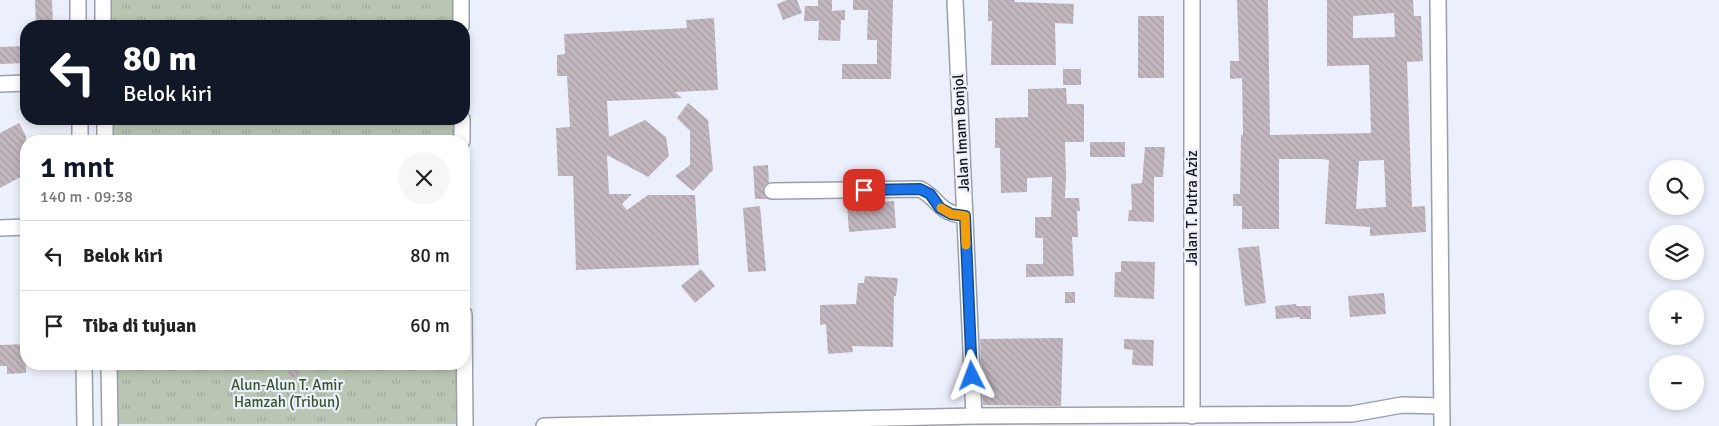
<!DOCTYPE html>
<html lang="id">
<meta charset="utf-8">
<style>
body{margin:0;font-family:Signika,sans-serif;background:#f6f6f6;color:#222;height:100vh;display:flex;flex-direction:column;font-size:19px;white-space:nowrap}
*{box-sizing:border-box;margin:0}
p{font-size:16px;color:#767676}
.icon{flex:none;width:28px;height:28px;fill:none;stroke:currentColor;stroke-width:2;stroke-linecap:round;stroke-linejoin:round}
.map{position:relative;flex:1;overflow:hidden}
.sheet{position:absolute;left:20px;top:135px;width:450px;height:235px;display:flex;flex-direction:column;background:#fff;border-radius:20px;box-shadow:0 2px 8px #0003}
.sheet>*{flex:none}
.guide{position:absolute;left:20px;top:20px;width:450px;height:105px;border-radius:20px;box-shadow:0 2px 8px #0003;background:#111827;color:#fff;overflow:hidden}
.fabs{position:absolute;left:1649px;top:160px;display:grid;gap:10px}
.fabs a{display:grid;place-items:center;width:55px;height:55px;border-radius:50%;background:#fff;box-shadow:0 2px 8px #0003;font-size:25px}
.pin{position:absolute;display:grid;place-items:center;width:42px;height:42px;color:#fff;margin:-21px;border-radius:10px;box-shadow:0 2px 8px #0006}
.me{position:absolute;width:55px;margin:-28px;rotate:357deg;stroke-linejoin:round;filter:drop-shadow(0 0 4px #0008)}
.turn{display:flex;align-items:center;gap:18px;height:105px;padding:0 20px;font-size:22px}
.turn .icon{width:65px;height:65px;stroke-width:2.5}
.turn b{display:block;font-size:35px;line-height:42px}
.round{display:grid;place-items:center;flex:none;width:52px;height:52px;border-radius:26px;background:#f6f6f6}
.headline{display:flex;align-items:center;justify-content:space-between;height:85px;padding:0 20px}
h1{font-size:30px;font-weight:600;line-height:38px;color:#111827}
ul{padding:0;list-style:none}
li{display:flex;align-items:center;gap:15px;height:70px;padding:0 20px;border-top:1px solid #e0e0e0}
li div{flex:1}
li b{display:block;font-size:19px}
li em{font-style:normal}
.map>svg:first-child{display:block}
.park{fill:url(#park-tufts)}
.building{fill:url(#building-back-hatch);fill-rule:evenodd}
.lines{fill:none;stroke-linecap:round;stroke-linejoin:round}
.minor-casing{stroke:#9c9faa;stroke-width:18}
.minor{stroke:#fff;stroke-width:15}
.route-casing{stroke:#114b97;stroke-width:12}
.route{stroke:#1a73e8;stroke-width:9}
.slow{stroke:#f59e0b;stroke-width:9}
.labels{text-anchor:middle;stroke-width:4.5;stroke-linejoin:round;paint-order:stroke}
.street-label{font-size:15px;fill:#15161a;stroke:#ecf0fc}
.park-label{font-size:15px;fill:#39542a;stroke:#ecf0fc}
</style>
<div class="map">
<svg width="1719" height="426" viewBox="0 0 1719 426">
<defs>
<pattern id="park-tufts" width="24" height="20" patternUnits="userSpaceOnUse" patternTransform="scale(1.25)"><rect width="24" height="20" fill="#b9c6b3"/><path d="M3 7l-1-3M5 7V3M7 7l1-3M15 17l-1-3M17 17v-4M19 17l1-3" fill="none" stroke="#9ea999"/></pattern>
<pattern id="building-back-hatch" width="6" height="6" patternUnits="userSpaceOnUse" patternTransform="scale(1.25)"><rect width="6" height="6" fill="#c2b7bf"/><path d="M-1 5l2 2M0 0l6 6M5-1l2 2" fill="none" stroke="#a69da4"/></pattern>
</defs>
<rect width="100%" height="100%" fill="#ecf0fc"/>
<g class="park">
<path d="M 105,0 L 458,0 L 459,26 L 105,26 Z"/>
<rect x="107" y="119" width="352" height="22"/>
<path d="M 111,364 L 461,364 L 461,424 L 112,424 Z"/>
</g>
<g class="building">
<path d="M 35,0 L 52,0 L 53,26 L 36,26 Z"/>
<path d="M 787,0 L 797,0 L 802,13 L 783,20 L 777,4 Z"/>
<path d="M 818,0 L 832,0 L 832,11 L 845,10 L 845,20 L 841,20 L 840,41 L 818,40 L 819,21 L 804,21 L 805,6 L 818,6 Z"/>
<path d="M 853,0 L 893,0 L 891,79 L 842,79 L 842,64 L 877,64 L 877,40 L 867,40 L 868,10 L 853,10 Z"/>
<path d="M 988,0 L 1015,0 L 1014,2 L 1074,4 L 1073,24 L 1055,23 L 1056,65 L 991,65 L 992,21 L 988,21 Z"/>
<path d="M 1237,0 L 1268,0 L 1270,135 L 1371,133 L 1369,65 L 1327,66 L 1327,0 L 1413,0 L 1414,16 L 1421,16 L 1423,61 L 1407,62 L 1412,207 L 1425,206 L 1426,232 L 1370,236 L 1370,227 L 1325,224 L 1329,160 L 1322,159 L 1279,159 L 1279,229 L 1242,229 L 1242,206 L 1233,206 L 1233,194 L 1240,194 L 1241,135 L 1243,135 L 1242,78 L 1230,79 L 1230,61 L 1239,61 ZM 1394,13 L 1395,37 L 1353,38 L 1353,16 ZM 1384,160 L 1386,207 L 1356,209 L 1359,161 Z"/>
<rect x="1138" y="16" width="26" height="62"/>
<path d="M 714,18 L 718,90 L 675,92 L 682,98 L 607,101 L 609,137 L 645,120 L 666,137 L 669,156 L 648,177 L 607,155 L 609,194 L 632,194 L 622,204 L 627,210 L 648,195 L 695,195 L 699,265 L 576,270 L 573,176 L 558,176 L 556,128 L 570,127 L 567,76 L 557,76 L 557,55 L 565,54 L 564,34 L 687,28 L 686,20 Z"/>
<path d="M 26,46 L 26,63 L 0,64 L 0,47 Z"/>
<rect x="1063" y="69" width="18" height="16"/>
<path d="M 1066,88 L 1067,104 L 1084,104 L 1084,142 L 1065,142 L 1066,177 L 1065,198 L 1079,198 L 1080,211 L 1077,211 L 1078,237 L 1072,237 L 1074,276 L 1026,277 L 1026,264 L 1043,264 L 1043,238 L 1035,238 L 1035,217 L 1051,217 L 1052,177 L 1027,178 L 1027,192 L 1001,193 L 1000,148 L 995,148 L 995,118 L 1028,117 L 1028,89 Z"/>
<path d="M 688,103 L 708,120 L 713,170 L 693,191 L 675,176 L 690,165 L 690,131 L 677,118 Z"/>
<path d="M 19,123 L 26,136 L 26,174 L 0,188 L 0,133 Z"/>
<rect x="1090" y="142" width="35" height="15"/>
<path d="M 1145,147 L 1165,147 L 1163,177 L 1154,177 L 1154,222 L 1128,221 L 1129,210 L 1132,210 L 1131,184 L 1142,183 Z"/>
<path d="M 768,165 L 769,182 L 764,186 L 763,191 L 767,199 L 755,199 L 753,166 Z"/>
<path d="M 894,201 L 896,228 L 849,232 L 847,204 Z"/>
<path d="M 760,206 L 766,271 L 748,272 L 743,208 Z"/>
<path d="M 1259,246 L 1266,303 L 1245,306 L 1238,248 Z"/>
<path d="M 1121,261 L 1155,262 L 1154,299 L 1114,297 L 1115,272 L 1121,272 Z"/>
<path d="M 701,269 L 715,286 L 695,303 L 681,286 Z"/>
<path d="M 865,276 L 898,278 L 896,296 L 894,296 L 893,347 L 852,346 L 853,352 L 828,354 L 826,324 L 820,325 L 820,305 L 856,304 L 858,283 L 864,283 Z"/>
<rect x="1065" y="292" width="10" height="11"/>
<path d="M 1384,293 L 1386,314 L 1350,317 L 1348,296 Z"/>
<path d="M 1296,304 L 1296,306 L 1311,306 L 1311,319 L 1300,319 L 1300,317 L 1276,319 L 1275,306 Z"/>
<path d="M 1063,338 L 1061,406 L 983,405 L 980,339 Z"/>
<path d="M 1124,339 L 1154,340 L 1153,366 L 1132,365 L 1133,350 L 1124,349 Z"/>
<path d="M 26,344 L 26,373 L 7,374 L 7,366 L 0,366 L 0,345 Z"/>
<path d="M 288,364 L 298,364 L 299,377 L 289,378 Z"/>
</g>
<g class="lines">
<defs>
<g id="minor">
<path d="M 78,0 L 78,26"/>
<path d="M 103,0 L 103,26"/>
<path d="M 461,0 L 461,26"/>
<path d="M 955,0 L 974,416"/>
<path d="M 1192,0 L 1192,416"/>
<path d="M 1438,0 L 1442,426"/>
<path d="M 0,84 L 26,83"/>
<path d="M 80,119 L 80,141"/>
<path d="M 105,119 L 105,141"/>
<path d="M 462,119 L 462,141"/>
<path d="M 772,191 L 920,189 C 941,200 936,212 965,216"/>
<path d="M 0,228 L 26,227"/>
<path d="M 464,314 L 465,426"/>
<path d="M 84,364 L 85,426"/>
<path d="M 109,364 L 110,426"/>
<path d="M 544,426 L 974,416 L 1352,414 L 1402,405 L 1441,406"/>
</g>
</defs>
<use href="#minor" class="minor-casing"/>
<use href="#minor" class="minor"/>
</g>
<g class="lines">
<defs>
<path id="route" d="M 864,190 L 920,189 L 930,194 L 940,208 L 951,214 L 965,216 L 972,376"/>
</defs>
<use href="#route" class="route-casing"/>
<use href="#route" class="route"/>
<path class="slow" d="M 941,208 L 951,214 L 965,216 L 966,245"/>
</g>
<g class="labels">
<g class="street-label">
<text transform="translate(961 133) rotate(-93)" y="5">Jalan Imam Bonjol</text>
<text transform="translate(1192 208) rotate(-90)" y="5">Jalan T. Putra Aziz</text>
</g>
<g class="park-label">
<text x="287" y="390">Alun-Alun T. Amir<tspan x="287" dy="17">Hamzah (Tribun)</tspan></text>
</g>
</g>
</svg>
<div class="fabs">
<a><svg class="icon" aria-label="search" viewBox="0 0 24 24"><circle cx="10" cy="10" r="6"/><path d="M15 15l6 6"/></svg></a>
<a><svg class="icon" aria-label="layers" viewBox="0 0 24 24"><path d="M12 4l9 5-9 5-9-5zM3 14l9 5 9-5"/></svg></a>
<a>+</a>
<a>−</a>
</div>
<div class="pin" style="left:864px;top:190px;background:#d93025"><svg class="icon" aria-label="arrive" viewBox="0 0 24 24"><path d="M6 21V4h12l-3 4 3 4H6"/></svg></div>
<svg class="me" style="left:972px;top:376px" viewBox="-20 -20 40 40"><path d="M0-17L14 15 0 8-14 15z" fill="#1a73e8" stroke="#fff" stroke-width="4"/></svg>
<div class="guide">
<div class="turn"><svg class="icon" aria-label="left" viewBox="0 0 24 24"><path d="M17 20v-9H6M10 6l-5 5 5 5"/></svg><div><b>80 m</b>Belok kiri</div></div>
</div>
<section class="sheet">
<div class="headline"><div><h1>1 mnt</h1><p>140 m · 09:38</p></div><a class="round"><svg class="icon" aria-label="close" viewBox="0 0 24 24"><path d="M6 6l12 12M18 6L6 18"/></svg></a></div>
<ul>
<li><svg class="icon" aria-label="left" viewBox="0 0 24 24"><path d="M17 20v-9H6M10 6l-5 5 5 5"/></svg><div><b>Belok kiri</b></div><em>80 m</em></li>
<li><svg class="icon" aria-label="arrive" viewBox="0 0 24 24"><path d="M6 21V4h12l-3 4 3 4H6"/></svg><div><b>Tiba di tujuan</b></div><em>60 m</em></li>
</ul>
</section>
</div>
